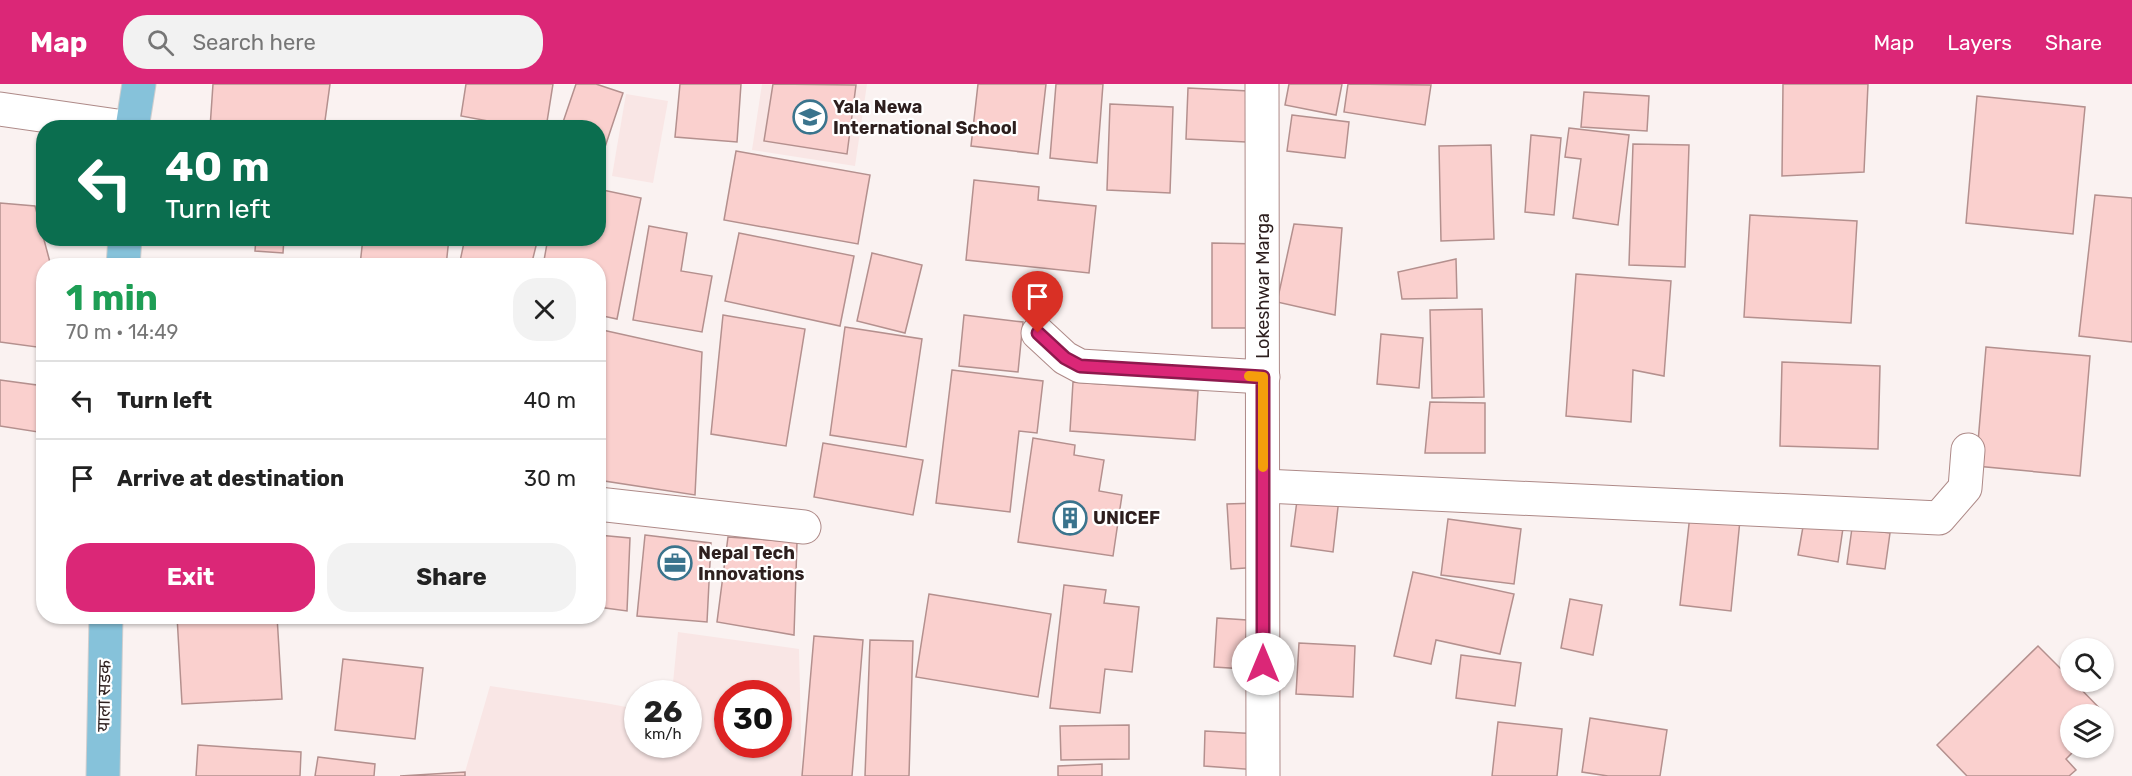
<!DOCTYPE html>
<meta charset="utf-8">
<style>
body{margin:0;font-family:Rubik,"Noto Sans Devanagari",sans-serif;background:#f2f2f2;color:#222;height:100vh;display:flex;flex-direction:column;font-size:22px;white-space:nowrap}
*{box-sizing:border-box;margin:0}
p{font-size:20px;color:#767676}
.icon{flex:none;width:33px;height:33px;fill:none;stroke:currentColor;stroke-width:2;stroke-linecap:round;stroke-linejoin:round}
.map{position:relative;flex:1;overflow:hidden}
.drawer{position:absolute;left:36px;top:174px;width:570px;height:366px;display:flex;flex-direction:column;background:#fff;border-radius:24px;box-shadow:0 2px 4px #0004}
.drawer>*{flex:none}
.banner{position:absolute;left:36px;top:36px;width:570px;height:126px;border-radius:24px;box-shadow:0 2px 4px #0004;background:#0b6e4f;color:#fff;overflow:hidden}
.buttons{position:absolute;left:2060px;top:554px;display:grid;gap:12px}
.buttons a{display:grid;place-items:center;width:54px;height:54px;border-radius:50%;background:#fff;box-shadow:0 2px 4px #0004;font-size:30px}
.speed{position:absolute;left:624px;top:596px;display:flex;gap:12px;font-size:30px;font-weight:700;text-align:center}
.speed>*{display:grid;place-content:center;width:78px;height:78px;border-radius:50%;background:#fff;box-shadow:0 2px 4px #0004;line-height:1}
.speed small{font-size:15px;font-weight:400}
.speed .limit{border:9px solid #d22;background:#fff;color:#111}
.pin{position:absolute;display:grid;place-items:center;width:51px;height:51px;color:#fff;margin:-62px -26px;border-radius:50% 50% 50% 0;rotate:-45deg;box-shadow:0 0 6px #0007}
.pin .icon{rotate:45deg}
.me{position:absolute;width:66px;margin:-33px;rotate:0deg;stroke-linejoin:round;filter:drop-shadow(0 0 4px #0008)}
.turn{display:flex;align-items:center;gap:21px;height:126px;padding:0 30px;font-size:27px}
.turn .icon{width:78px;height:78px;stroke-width:2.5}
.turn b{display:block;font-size:42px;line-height:51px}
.round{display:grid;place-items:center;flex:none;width:63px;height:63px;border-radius:24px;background:#f2f2f2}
.overview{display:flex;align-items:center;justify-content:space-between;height:102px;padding:0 30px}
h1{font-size:36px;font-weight:700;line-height:45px;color:#1e9e55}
.button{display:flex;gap:12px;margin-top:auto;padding:12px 30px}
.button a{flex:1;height:69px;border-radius:24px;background:#db2777;color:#fff;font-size:24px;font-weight:700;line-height:69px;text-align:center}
.button a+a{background:#f2f2f2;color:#222}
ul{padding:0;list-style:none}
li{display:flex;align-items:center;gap:18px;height:78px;padding:0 30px;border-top:2px solid #e0e0e0}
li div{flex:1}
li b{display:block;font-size:22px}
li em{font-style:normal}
header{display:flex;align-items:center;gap:36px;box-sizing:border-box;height:84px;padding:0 30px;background:#db2777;color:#fff}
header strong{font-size:28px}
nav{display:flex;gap:33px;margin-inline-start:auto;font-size:21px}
.search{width:420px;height:54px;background:#f2f2f2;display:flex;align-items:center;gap:15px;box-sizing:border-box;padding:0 21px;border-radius:24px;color:#767676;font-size:22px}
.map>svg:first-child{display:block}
.built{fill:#f9e6e5;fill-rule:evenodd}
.building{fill:#fad0ce;stroke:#b4908e;stroke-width:1.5}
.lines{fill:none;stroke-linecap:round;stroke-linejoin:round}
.minor-casing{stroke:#ae8a88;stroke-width:35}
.primary-casing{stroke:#d1cece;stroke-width:35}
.minor{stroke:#fff;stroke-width:33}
.primary{stroke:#86c2da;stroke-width:33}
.route-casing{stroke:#8e194d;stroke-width:15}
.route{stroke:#db2777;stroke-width:10}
.slow{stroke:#f59e0b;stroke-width:10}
.labels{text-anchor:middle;stroke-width:4.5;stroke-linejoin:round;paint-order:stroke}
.poi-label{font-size:18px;font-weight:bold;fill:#2d1f1e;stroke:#fff;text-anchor:start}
.street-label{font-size:18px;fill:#2d1f1e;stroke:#fff}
</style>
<header>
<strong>Map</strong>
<div class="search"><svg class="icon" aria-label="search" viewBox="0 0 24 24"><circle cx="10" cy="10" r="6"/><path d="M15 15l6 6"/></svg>Search here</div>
<nav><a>Map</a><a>Layers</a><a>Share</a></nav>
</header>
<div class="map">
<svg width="2132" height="692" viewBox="0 0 2132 692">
<rect width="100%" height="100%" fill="#faf2f1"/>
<g class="built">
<path d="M 762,0 L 867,0 L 855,82 L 752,66 Z"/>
<path d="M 626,10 L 668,17 L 653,99 L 612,92 Z"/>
<path d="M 678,548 L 799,565 L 802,692 L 400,692 L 465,688 L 490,602 L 605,619 L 637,625 L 638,660 L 688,660 L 688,609 L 672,609 ZM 728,609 L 778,609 L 778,660 L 728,660 Z"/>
</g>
<g class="building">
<path d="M 213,0 L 330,0 L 324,44 L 210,44 Z"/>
<path d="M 466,0 L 553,0 L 546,44 L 526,44 L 461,32 Z"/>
<path d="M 576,0 L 596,0 L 623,9 L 598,84 L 598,44 L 561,44 Z"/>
<path d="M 680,0 L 741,0 L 737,58 L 675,53 Z"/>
<path d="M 773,0 L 856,1 L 847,70 L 764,57 Z"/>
<path d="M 978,0 L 1046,0 L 1038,70 L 971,62 Z"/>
<path d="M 1056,0 L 1103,0 L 1097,79 L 1050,74 Z"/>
<path d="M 1289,0 L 1342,0 L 1336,31 L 1285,21 Z"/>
<path d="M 1348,0 L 1431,1 L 1425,41 L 1344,28 Z"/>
<path d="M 1783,0 L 1868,0 L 1864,88 L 1782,92 Z"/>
<path d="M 1188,4 L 1249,7 L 1246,58 L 1186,55 Z"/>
<path d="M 1584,8 L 1649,12 L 1647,47 L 1581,43 Z"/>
<path d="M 1977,12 L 2085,23 L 2073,150 L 1966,139 Z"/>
<path d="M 1110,20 L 1173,23 L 1170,109 L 1107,106 Z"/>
<path d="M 1292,31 L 1349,38 L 1345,74 L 1287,67 Z"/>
<path d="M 1569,44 L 1629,51 L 1618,141 L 1573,134 L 1581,75 L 1565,73 Z"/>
<path d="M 1531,51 L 1561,54 L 1554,131 L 1525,128 Z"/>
<path d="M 1633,60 L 1689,61 L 1685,183 L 1629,181 Z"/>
<path d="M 1491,61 L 1494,155 L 1441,157 L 1439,62 Z"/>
<path d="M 736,67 L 870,91 L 858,160 L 724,136 Z"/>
<path d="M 974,96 L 1039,103 L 1038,116 L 1096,122 L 1089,189 L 966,176 Z"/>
<path d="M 598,105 L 641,114 L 617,235 L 598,231 L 598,182 L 543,182 L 548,154 L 598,154 Z"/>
<path d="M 2095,111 L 2132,114 L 2132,258 L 2079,252 Z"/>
<path d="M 0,119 L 35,122 L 51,182 L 44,182 L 44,264 L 0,258 Z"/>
<path d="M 1750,131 L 1857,137 L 1851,239 L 1744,233 Z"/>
<path d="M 1294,140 L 1342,144 L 1335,231 L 1277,218 Z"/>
<path d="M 649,142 L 687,149 L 681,187 L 712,192 L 702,248 L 633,236 Z"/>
<path d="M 739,149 L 854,172 L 840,242 L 725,217 Z"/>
<path d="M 256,154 L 284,154 L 283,169 L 255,167 Z"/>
<path d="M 363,154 L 449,154 L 446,182 L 360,181 Z"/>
<path d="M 465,154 L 538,154 L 531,182 L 459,182 Z"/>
<path d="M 1212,159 L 1259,160 L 1259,244 L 1212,244 Z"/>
<path d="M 872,169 L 922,181 L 905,249 L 857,237 Z"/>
<path d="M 228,175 L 283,181 L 283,182 L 227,182 Z"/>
<path d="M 1456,175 L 1457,214 L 1402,215 L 1398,188 Z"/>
<path d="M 1576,190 L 1671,197 L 1664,292 L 1633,286 L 1631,338 L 1566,332 Z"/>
<path d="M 1482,225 L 1484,313 L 1432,314 L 1430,226 Z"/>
<path d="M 723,231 L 805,245 L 786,362 L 711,350 Z"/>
<path d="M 964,231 L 1023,238 L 1018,288 L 959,282 Z"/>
<path d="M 845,243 L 922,255 L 906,363 L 830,351 Z"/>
<path d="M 598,245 L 702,268 L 695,411 L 598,396 Z"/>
<path d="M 1381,250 L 1423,254 L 1419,304 L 1377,300 Z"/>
<path d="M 1986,263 L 2090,272 L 2080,392 L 1976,382 Z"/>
<path d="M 1782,278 L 1880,282 L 1878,365 L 1780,362 Z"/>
<path d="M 952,286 L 1043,297 L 1037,349 L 1019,347 L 1010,428 L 936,419 Z"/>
<path d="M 0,296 L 44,302 L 38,348 L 0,342 Z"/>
<path d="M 1073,298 L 1198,307 L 1195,356 L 1070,347 Z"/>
<path d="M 1430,318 L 1485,319 L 1485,369 L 1425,369 Z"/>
<path d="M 1033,354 L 1075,361 L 1074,371 L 1104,376 L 1099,407 L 1122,411 L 1113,472 L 1018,458 Z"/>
<path d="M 823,359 L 923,376 L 913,431 L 814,413 Z"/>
<path d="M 1298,409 L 1339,414 L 1333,468 L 1291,462 Z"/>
<path d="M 1257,419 L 1261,483 L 1231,485 L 1227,420 Z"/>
<path d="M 1690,431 L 1740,436 L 1731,527 L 1680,521 Z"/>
<path d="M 1448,435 L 1521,445 L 1514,500 L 1441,491 Z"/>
<path d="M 1804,437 L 1843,444 L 1838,478 L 1798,471 Z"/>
<path d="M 1852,444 L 1890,449 L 1885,485 L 1847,480 Z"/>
<path d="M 598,451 L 630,454 L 627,527 L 598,523 Z"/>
<path d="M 645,451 L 711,459 L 707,538 L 637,532 Z"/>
<path d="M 728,453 L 797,458 L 794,551 L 717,538 Z"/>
<path d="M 1413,488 L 1514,510 L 1500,570 L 1436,556 L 1431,580 L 1394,572 Z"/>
<path d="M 1064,501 L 1106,506 L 1104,519 L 1139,523 L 1132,588 L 1105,585 L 1100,629 L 1050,624 Z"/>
<path d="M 929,510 L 1051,530 L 1038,613 L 916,593 Z"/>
<path d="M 1570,515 L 1602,521 L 1593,571 L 1561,564 Z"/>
<path d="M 177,532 L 277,532 L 282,615 L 182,620 Z"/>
<path d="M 1217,534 L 1247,536 L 1245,585 L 1214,583 Z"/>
<path d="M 814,552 L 863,556 L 852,692 L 802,692 Z"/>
<path d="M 870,556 L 913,557 L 909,692 L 865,692 Z"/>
<path d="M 1299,559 L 1355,562 L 1353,613 L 1296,610 Z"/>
<path d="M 2038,562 L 2070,594 L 2070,597 L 2073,597 L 2108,633 L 2103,638 L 2103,630 L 2070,630 L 2070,663 L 2078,663 L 2066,675 L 2076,686 L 2069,692 L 1967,692 L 1937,661 Z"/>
<path d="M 1461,571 L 1521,579 L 1515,622 L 1456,614 Z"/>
<path d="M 343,575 L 423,584 L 415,655 L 335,646 Z"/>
<path d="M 1590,634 L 1667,646 L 1660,692 L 1608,692 L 1582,688 Z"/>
<path d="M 1498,638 L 1562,645 L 1557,692 L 1492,692 Z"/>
<path d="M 1129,641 L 1129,675 L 1061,676 L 1060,642 Z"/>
<path d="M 1205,647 L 1260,650 L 1258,686 L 1204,682 Z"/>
<path d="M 198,661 L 301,668 L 300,692 L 196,692 Z"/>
<path d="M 318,673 L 375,680 L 374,692 L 315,692 Z"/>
<path d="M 1102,680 L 1102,692 L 1058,692 L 1058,682 Z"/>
<path d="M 465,688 L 465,692 L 400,692 Z"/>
</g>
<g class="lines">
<defs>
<g id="minor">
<path d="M 1262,0 L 1263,692"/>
<path d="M 0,25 L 131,44"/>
<path d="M 1038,249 L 1065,274 L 1080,282 L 1263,293"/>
<path d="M 1263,402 L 1939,434 L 1965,404 L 1968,366"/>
<path d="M 598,420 L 804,443"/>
</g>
<g id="primary">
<path d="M 132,44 L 139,0"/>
<path d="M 123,182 L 125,154"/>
<path d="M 103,692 L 106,532"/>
</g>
</defs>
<use href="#minor" class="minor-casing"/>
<use href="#primary" class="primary-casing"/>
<use href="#minor" class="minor"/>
<use href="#primary" class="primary"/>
</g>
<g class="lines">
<defs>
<path id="route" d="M 1038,249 L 1065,274 L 1080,282 L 1263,293 L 1263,580"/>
</defs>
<use href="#route" class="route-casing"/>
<use href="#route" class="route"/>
<path class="slow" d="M 1249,292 L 1263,293 L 1263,383"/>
</g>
<defs>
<symbol id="school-ring" viewBox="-11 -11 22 22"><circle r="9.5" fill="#fff" stroke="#3a748d" stroke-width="1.5"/><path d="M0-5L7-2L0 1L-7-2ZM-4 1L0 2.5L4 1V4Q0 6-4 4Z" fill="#3a748d"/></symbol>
<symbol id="building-ring" viewBox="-11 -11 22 22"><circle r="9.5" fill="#fff" stroke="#3a748d" stroke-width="1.5"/><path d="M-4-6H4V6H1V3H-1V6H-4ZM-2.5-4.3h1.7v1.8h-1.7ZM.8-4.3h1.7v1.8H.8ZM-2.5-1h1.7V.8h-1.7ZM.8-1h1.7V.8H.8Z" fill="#3a748d"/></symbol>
<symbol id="office-ring" viewBox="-11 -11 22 22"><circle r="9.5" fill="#fff" stroke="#3a748d" stroke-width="1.5"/><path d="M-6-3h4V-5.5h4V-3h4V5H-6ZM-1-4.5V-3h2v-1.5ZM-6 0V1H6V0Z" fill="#3a748d"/></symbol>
</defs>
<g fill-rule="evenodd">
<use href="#school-ring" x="791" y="14" width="38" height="38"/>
<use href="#building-ring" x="1051" y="415" width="38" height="38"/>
<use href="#office-ring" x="656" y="460" width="38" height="38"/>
</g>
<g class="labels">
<g class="poi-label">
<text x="833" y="29">Yala Newa<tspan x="833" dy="21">International School</tspan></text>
<text x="1093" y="440">UNICEF</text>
<text x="698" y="475">Nepal Tech<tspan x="698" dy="21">Innovations</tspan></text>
</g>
<g class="street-label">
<text transform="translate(1263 202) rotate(-90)" y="6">Lokeshwar Marga</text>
<text transform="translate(104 612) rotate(-89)" y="6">याला सडक</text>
</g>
</g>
</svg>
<div class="buttons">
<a><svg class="icon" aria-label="search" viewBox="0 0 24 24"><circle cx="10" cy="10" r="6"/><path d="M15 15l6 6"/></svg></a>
<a><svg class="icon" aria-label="layers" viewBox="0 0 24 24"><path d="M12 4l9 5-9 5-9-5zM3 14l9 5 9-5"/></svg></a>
</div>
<div class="speed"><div>26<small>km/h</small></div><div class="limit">30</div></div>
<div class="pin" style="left:1038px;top:249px;background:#d93025"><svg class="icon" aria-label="arrive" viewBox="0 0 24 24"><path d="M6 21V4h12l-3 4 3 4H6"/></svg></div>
<svg class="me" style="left:1263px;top:580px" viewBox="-20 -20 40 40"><circle r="19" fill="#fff"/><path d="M0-13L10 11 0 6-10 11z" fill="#db2777"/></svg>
<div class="banner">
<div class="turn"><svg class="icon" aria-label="left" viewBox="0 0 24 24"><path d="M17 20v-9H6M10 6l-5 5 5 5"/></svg><div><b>40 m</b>Turn left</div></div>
</div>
<section class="drawer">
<div class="overview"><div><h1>1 min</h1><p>70 m · 14:49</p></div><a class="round"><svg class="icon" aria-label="close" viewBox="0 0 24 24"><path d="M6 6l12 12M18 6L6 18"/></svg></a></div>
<ul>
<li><svg class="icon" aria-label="left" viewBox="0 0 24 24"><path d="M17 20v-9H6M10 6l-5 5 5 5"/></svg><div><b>Turn left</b></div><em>40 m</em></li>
<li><svg class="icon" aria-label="arrive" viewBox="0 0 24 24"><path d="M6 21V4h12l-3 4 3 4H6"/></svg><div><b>Arrive at destination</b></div><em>30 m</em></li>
</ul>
<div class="button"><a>Exit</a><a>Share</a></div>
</section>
</div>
